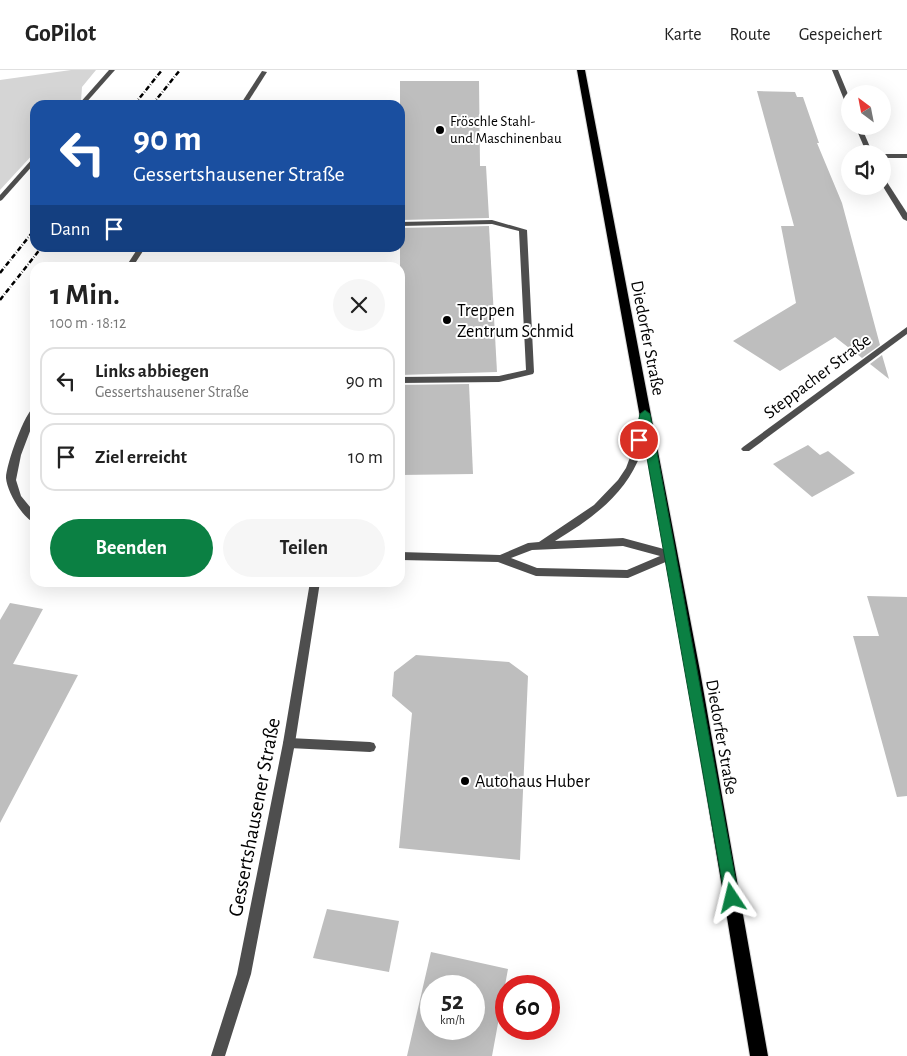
<!DOCTYPE html>
<html lang="de">
<meta charset="utf-8">
<style>
body{margin:0;font-family:"Alegreya Sans",sans-serif;background:#f6f6f6;color:#222;height:100vh;display:flex;flex-direction:column;font-size:19px;white-space:nowrap}
*{box-sizing:border-box;margin:0}
p{font-size:16px;color:#767676}
.icon{flex:none;width:28px;height:28px;fill:none;stroke:currentColor;stroke-width:2;stroke-linecap:round;stroke-linejoin:round}
.map{position:relative;flex:1;overflow:hidden}
.sheet{position:absolute;left:30px;top:192px;width:375px;height:325px;display:flex;flex-direction:column;background:#fff;border-radius:15px;box-shadow:0 5px 20px #0002}
.sheet>*{flex:none}
.banner{position:absolute;left:30px;top:30px;width:375px;height:152px;border-radius:15px;box-shadow:0 5px 20px #0002;background:#1a4fa0;color:#fff;overflow:hidden}
.needle{width:32px;rotate:328deg}
.tools{position:absolute;left:841px;top:15px;display:grid;gap:10px}
.tools a{display:grid;place-items:center;width:50px;height:50px;border-radius:50%;background:#fff;box-shadow:0 5px 20px #0002;font-size:25px}
.speed{position:absolute;left:420px;top:905px;display:flex;gap:10px;font-size:25px;font-weight:700;text-align:center}
.speed>*{display:grid;place-content:center;width:65px;height:65px;border-radius:50%;background:#fff;box-shadow:0 5px 20px #0002;line-height:1}
.speed small{font-size:12px;font-weight:400}
.speed .limit{border:8px solid #d22;background:#fff;color:#111}
.pin{position:absolute;display:grid;place-items:center;width:42px;height:42px;color:#fff;margin:-21px;border:2px solid #fff;border-radius:50%;box-shadow:0 1px 5px #0007}
.me{position:absolute;width:55px;margin:-28px;rotate:350deg;stroke-linejoin:round;filter:drop-shadow(0 0 4px #0008)}
.turn{display:flex;align-items:center;gap:18px;height:105px;padding:0 20px;font-size:22px}
.turn .icon{width:65px;height:65px;stroke-width:2.5}
.turn b{display:block;font-size:35px;line-height:42px}
.then{display:flex;align-items:center;height:48px;padding:0 20px;background:#0003;gap:10px;font-size:19px}
.round{display:grid;place-items:center;flex:none;width:52px;height:52px;border-radius:26px;background:#f6f6f6}
.summary{display:flex;align-items:center;justify-content:space-between;height:85px;padding:0 20px}
h1{font-size:30px;font-weight:700;line-height:38px}
.button{display:flex;gap:10px;margin-top:auto;padding:10px 20px}
.button a{flex:1;height:58px;border-radius:30px;background:#0b8043;color:#fff;font-size:20px;font-weight:700;line-height:58px;text-align:center}
.button a+a{background:#f6f6f6;color:#222}
ul{padding:0;list-style:none}
li{display:flex;align-items:center;gap:15px;height:68px;margin:0 10px 8px;padding:0 10px;border:2px solid #e0e0e0;border-radius:15px}
li div{flex:1}
li b{display:block;font-size:19px}
li em{font-style:normal}
header{display:flex;align-items:center;gap:30px;box-sizing:border-box;height:70px;padding:0 25px;background:#fff;border-bottom:1px solid #e0e0e0}
header strong{font-size:24px}
nav{display:flex;gap:28px;margin-inline-start:auto;font-size:18px}
.map>svg:first-child{display:block}
.green{fill:#d5d5d5}
.building{fill:#bebebe;fill-rule:evenodd}
.lines{fill:none;stroke-linecap:round;stroke-linejoin:round}
.primary-casing{stroke:#dbdbdb;stroke-width:2}
.lane{fill:#4e4e4e;fill-rule:evenodd}
.street{fill:#4e4e4e;fill-rule:evenodd}
.primary{fill:#000;fill-rule:evenodd}
.rail{stroke:#000;stroke-width:2.5;stroke-dasharray:5 2 0.5 2;stroke-linecap:butt}
.route{fill:#0b8043;stroke:#07532c}
.poi-dot{fill:#000;stroke:#fff;stroke-width:2}
.labels{text-anchor:middle;stroke-width:4;stroke-linejoin:round;paint-order:stroke}
.far-poi-label{font-size:15px;fill:#000;stroke:#fff;text-anchor:start}
.poi-label{font-size:18px;fill:#000;stroke:#fff;text-anchor:start}
.street-label{font-size:18px;fill:#000;stroke:#fff}
.near-street-label{font-size:21px;fill:#000;stroke:#fff}
</style>
<header>
<strong>GoPilot</strong>
<nav><a>Karte</a><a>Route</a><a>Gespeichert</a></nav>
</header>
<div class="map">
<svg width="907" height="986" viewBox="0 0 907 986">
<rect width="100%" height="100%" fill="#fff"/>
<path class="green" d="M 71,0 L 96,0 L 82,17 L 81,31 L 77,35 L 35,35 L 35,82 L 0,120 L 0,10 Z"/>
<g class="building">
<path d="M 400,11 L 479,11 L 480,96 L 486,96 L 489,148 L 400,150 Z"/>
<path d="M 757,21 L 795,22 L 797,27 L 803,27 L 819,73 L 817,73 L 842,133 L 880,275 L 862,288 L 835,267 L 780,301 L 733,271 L 796,233 L 781,156 L 794,156 Z"/>
<path d="M 489,156 L 497,302 L 400,305 L 400,158 Z"/>
<path d="M 882,285 L 889,309 L 870,294 Z"/>
<path d="M 469,314 L 473,404 L 400,405 L 400,315 Z"/>
<path d="M 808,375 L 820,385 L 828,381 L 855,403 L 812,427 L 773,394 Z"/>
<path d="M 867,526 L 907,527 L 907,726 L 897,727 L 853,566 L 879,566 Z"/>
<path d="M 10,533 L 43,539 L 13,594 L 78,605 L 0,753 L 0,550 Z"/>
<path d="M 416,585 L 509,592 L 528,606 L 520,790 L 399,778 L 412,643 L 392,626 L 394,602 Z"/>
<path d="M 327,839 L 399,851 L 389,902 L 313,888 Z"/>
<path d="M 431,882 L 508,899 L 492,986 L 407,986 ZM 431,916 L 474,916 L 474,959 L 431,959 Z"/>
</g>
<g class="lines">
<defs>
<path id="primary" d="M 577,0 L 585,0 L 700,601 L 768,986 L 750,986 L 686,601 Z"/>
</defs>
<use href="#primary" class="primary-casing"/>
<g class="lane">
<rect x="882" y="84" width="25" height="4"/>
<path d="M 492,150 L 527,160 L 534,302 L 533,304 L 499,312 L 400,313 L 400,307 L 499,306 L 526,300 L 519,161 L 492,154 L 400,156 L 400,152 Z"/>
<path d="M 289,668 L 370,672 L 374,673 L 376,677 L 374,681 L 370,682 L 289,678 L 285,677 L 283,673 L 285,669 Z"/>
</g>
<g class="street">
<path d="M 109,0 L 115,0 L 84,35 L 78,35 Z"/>
<path d="M 832,0 L 838,0 L 850,29 L 850,39 L 847,37 Z"/>
<path d="M 262,1 L 267,2 L 246,35 L 240,35 Z"/>
<path d="M 855,56 L 861,56 L 873,84 L 867,84 Z"/>
<path d="M 35,87 L 35,93 L 2,130 L 0,131 L 0,125 L 33,88 Z"/>
<path d="M 882,107 L 885,109 L 907,143 L 907,151 L 903,149 L 882,115 Z"/>
<path d="M 138,178 L 145,178 L 132,198 L 125,198 Z"/>
<path d="M 907,257 L 907,264 L 749,381 L 743,381 L 741,379 L 743,377 Z"/>
<path d="M 35,336 L 35,348 L 21,385 L 16,410 L 21,426 L 35,443 L 35,453 C 22,448 7,421 6,408 C 6,395 25,341 35,336 Z"/>
<path d="M 645,342 L 649,345 C 647,358 645,371 641,383 C 626,425 591,449 555,471 L 623,468 L 675,482 L 676,485 L 675,488 L 628,508 L 536,506 L 498,492 L 400,490 L 400,482 L 500,485 L 528,473 L 539,472 L 594,435 L 618,410 L 626,398 L 632,382 L 641,345 ZM 623,476 L 660,486 L 627,500 L 537,498 L 511,488 L 532,480 Z"/>
<path d="M 310,512 L 320,512 L 295,673 L 251,904 L 225,986 L 211,986 L 237,904 L 283,673 Z"/>
</g>
<use href="#primary" class="primary"/>
<g class="rail">
<path d="M 134,35 L 162,0"/>
<path d="M 152,35 L 180,0"/>
<path d="M 0,203 L 35,159"/>
<path d="M 0,230 L 41,178"/>
</g>
</g>
<path class="route" d="M 645,340 L 650,344 L 739,828 L 737,832 L 732,835 L 727,832 L 725,828 L 644,371 L 639,374 L 634,370 L 640,344 Z"/>
<g class="poi-dot">
<circle cx="440" cy="60" r="5"/>
<circle cx="447" cy="250" r="5"/>
<circle cx="465" cy="711" r="5"/>
</g>
<g class="labels">
<g class="far-poi-label">
<text x="450" y="56">Fröschle Stahl-<tspan x="450" dy="17">und Maschinenbau</tspan></text>
</g>
<g class="poi-label">
<text x="457" y="246">Treppen<tspan x="457" dy="21">Zentrum Schmid</tspan></text>
<text x="475" y="717">Autohaus Huber</text>
</g>
<g class="street-label">
<text transform="translate(648 268) rotate(79)" y="6">Diedorfer Straße</text>
<text transform="translate(817 306) rotate(-37)" y="6">Steppacher Straße</text>
<text transform="translate(722 667) rotate(80)" y="6">Diedorfer Straße</text>
</g>
<g class="near-street-label">
<text transform="translate(254 747) rotate(-79)" y="7">Gessertshausener Straße</text>
</g>
</g>
</svg>
<div class="tools">
<a><svg class="needle" viewBox="-14 -14 28 28"><path d="M0-13l5 13h-10z" fill="#e53935"/><path d="M0 13l5-13h-10z" fill="#767676"/></svg></a>
<a><svg class="icon" aria-label="sound" viewBox="0 0 24 24"><path d="M4 9h4l5-4v14l-5-4H4zM17 9q2 3 0 6"/></svg></a>
</div>
<div class="speed"><div>52<small>km/h</small></div><div class="limit">60</div></div>
<div class="pin" style="left:639px;top:370px;background:#d93025"><svg class="icon" aria-label="arrive" viewBox="0 0 24 24"><path d="M6 21V4h12l-3 4 3 4H6"/></svg></div>
<svg class="me" style="left:732px;top:828px" viewBox="-20 -20 40 40"><path d="M0-17L14 15 0 8-14 15z" fill="#0b8043" stroke="#fff" stroke-width="4"/></svg>
<div class="banner">
<div class="turn"><svg class="icon" aria-label="left" viewBox="0 0 24 24"><path d="M17 20v-9H6M10 6l-5 5 5 5"/></svg><div><b>90 m</b>Gessertshausener Straße</div></div>
<div class="then">Dann<svg class="icon" aria-label="arrive" viewBox="0 0 24 24"><path d="M6 21V4h12l-3 4 3 4H6"/></svg></div>
</div>
<section class="sheet">
<div class="summary"><div><h1>1 Min.</h1><p>100 m · 18:12</p></div><a class="round"><svg class="icon" aria-label="close" viewBox="0 0 24 24"><path d="M6 6l12 12M18 6L6 18"/></svg></a></div>
<ul>
<li><svg class="icon" aria-label="left" viewBox="0 0 24 24"><path d="M17 20v-9H6M10 6l-5 5 5 5"/></svg><div><b>Links abbiegen</b><p>Gessertshausener Straße</p></div><em>90 m</em></li>
<li><svg class="icon" aria-label="arrive" viewBox="0 0 24 24"><path d="M6 21V4h12l-3 4 3 4H6"/></svg><div><b>Ziel erreicht</b></div><em>10 m</em></li>
</ul>
<div class="button"><a>Beenden</a><a>Teilen</a></div>
</section>
</div>
